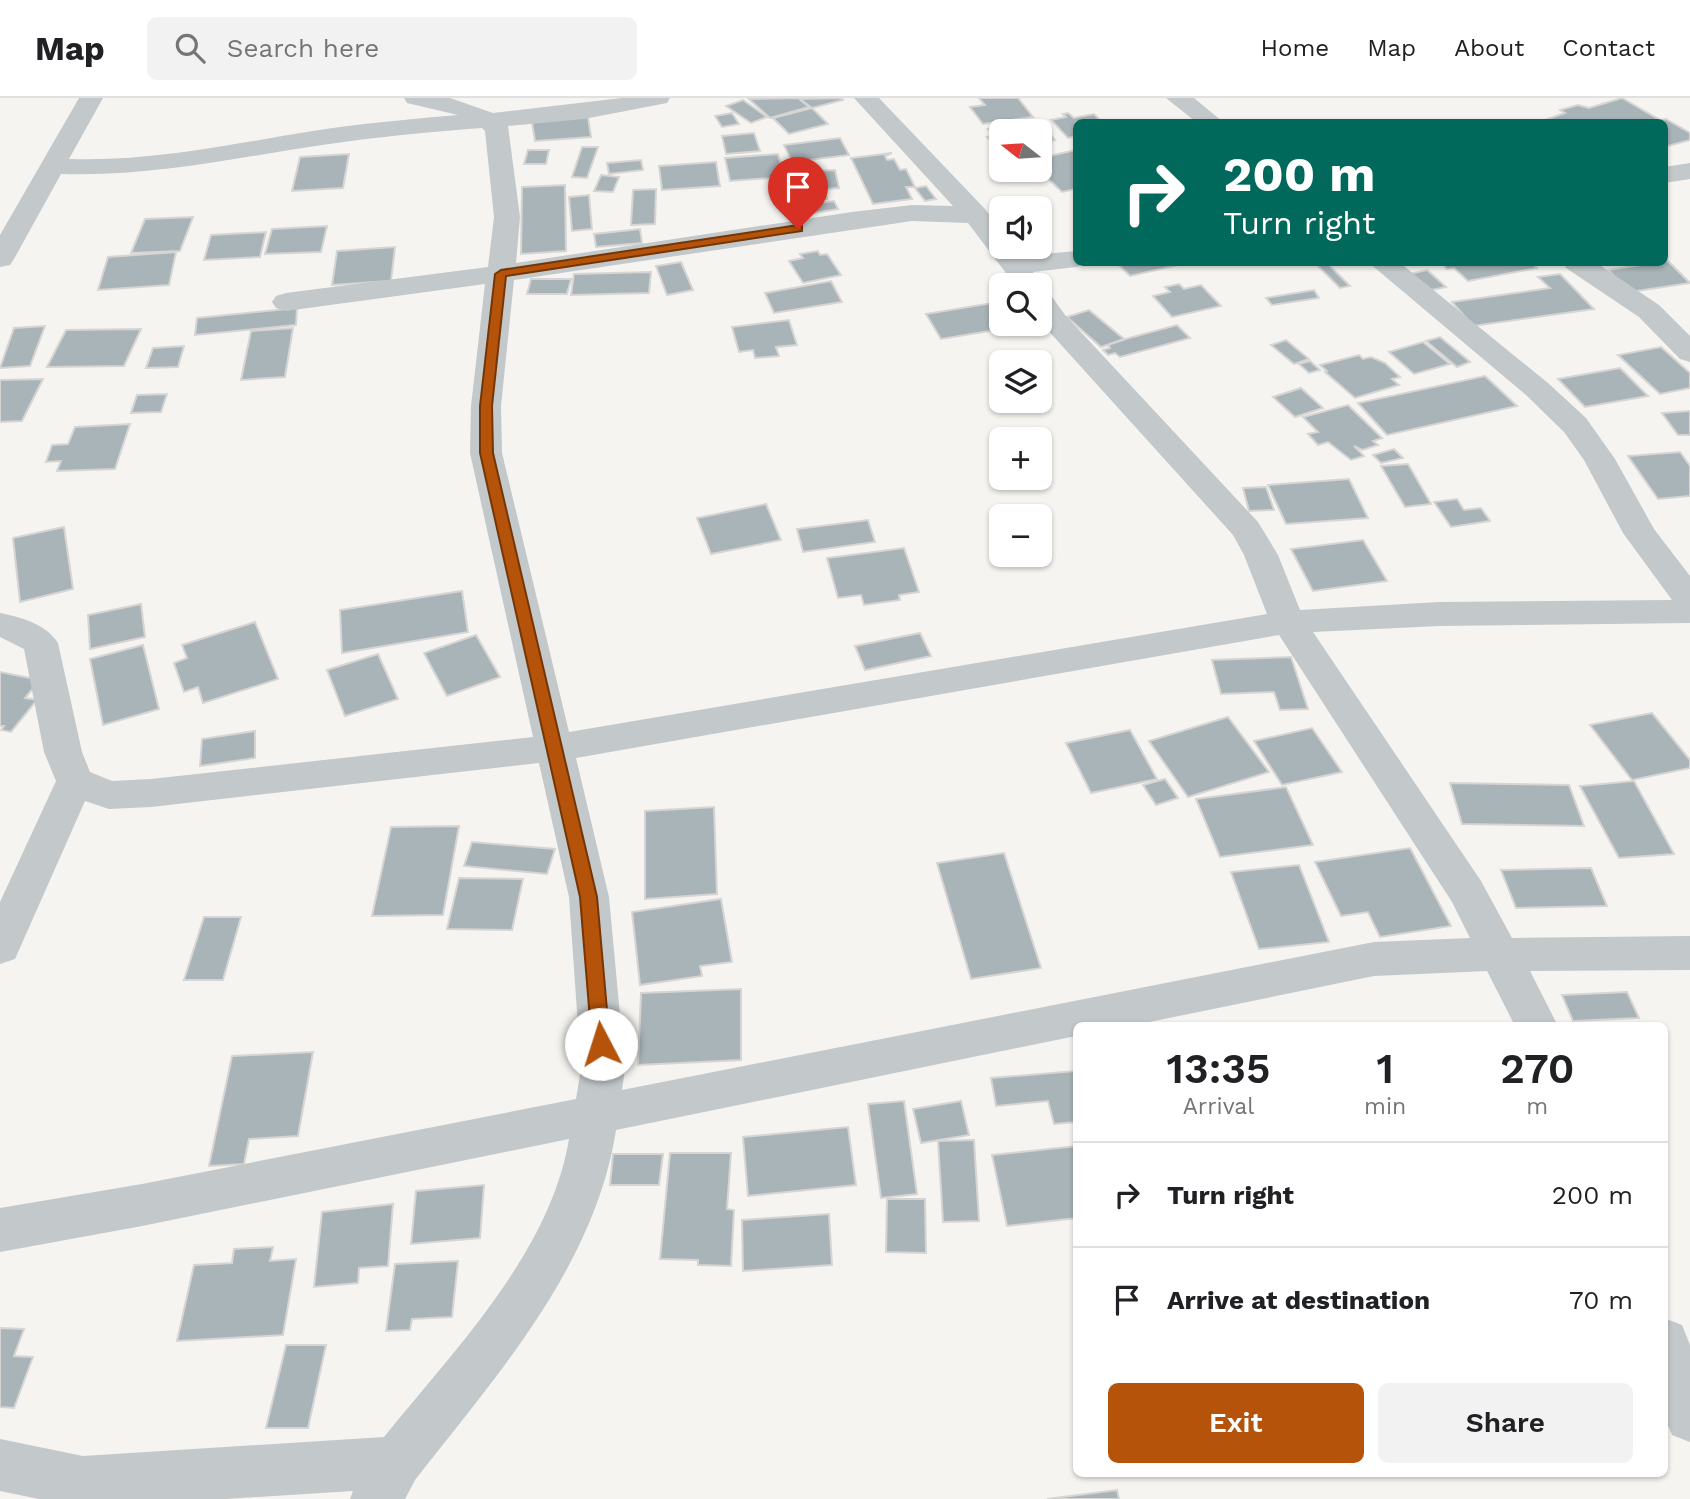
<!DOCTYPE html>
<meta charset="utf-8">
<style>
body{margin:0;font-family:"Work Sans",sans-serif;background:#f2f2f2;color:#202124;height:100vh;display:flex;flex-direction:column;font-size:26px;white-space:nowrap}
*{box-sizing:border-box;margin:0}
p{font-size:23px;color:#757577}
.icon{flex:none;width:38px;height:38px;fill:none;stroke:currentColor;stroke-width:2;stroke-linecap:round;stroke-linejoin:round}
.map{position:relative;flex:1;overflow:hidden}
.details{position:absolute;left:1073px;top:924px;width:595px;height:455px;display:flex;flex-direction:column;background:#fff;border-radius:10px;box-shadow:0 2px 5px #0004}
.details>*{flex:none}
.guide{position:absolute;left:1073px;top:21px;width:595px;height:147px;border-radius:10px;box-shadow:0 2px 5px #0004;background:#00695c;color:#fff;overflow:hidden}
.needle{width:46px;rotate:287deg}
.controls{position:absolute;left:989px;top:21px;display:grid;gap:14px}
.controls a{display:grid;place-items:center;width:63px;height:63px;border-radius:10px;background:#fff;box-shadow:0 2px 5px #0004;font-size:35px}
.pin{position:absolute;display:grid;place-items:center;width:60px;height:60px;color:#fff;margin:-72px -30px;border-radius:50% 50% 50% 0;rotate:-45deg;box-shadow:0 0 7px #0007}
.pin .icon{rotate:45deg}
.me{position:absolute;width:77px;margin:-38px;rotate:355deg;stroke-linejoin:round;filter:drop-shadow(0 0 5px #0008)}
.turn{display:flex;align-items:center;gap:24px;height:147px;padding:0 35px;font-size:32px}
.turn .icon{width:91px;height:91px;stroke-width:2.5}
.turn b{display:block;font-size:49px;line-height:60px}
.eta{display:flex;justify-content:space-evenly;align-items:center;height:119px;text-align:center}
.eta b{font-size:42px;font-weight:600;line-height:49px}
.button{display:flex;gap:14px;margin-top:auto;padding:14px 35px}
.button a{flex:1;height:80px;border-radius:10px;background:#b45309;color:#fff;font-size:28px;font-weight:600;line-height:80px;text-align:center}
.button a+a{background:#f2f2f2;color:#202124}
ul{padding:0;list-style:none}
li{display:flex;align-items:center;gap:21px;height:105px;padding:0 35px;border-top:2px solid #e0e0e0}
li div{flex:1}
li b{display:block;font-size:26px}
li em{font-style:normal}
header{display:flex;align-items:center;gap:42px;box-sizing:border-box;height:98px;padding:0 35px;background:#fff;border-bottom:2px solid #e0e0e0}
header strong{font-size:33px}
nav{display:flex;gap:38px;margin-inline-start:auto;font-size:24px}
.search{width:490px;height:63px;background:#f2f2f2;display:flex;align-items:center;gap:18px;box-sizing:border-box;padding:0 24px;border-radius:10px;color:#757577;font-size:26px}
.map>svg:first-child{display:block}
.building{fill:#a9b4b8;stroke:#d6d5d3;stroke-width:2}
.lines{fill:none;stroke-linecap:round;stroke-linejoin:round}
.minor{fill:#c3c8ca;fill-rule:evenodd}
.route{fill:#b45309;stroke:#753606;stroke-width:2}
</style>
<header>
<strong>Map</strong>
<div class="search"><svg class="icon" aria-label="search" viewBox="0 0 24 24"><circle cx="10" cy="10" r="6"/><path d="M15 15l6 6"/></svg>Search here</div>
<nav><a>Home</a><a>Map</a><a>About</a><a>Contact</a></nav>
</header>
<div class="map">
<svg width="1690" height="1401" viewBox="0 0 1690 1401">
<rect width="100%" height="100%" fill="#f5f4f0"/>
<g class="building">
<path d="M 798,0 L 809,9 L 770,20 L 749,1 Z"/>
<path d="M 841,0 L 843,2 L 812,10 L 800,1 Z"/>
<path d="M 979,0 L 1018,0 L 1033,19 L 983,26 L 970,9 L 985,7 Z"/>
<path d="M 1622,0 L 1658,21 L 1646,24 L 1539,24 L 1565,15 L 1560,12 L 1578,7 L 1589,10 Z"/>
<path d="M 743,2 L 767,19 L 751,25 L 726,8 Z"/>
<path d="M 812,10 L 828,26 L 789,36 L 773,20 Z"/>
<path d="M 732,15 L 739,26 L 722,29 L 715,18 Z"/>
<path d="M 1068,15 L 1074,20 L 1094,16 L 1102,24 L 1076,24 L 1076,38 L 1068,40 L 1051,22 L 1066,19 L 1063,16 Z"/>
<path d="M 588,19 L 591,39 L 535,43 L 532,24 Z"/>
<path d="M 1666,21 L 1690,35 L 1690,42 L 1668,48 L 1664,45 L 1664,24 L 1652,24 Z"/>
<path d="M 1038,22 L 1055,42 L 1042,44 L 1045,47 L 1040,48 L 1040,33 L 1001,33 L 1001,51 L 997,51 L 987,39 L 994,38 L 988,31 Z"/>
<path d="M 754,35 L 760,53 L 726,56 L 722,38 Z"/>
<path d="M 840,40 L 849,57 L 792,64 L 784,47 Z"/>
<path d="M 582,49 L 598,49 L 587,80 L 572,79 Z"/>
<path d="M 528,52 L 549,52 L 546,66 L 524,66 Z"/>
<path d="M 1076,52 L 1076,91 L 1062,94 L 1039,72 L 1040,60 Z"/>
<path d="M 892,55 L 885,58 L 887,62 L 894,61 L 900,72 L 906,71 L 915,89 L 906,89 L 912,101 L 873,106 L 851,60 Z"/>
<path d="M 349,56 L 343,90 L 292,93 L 300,59 Z"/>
<path d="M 778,56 L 784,79 L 730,83 L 725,60 Z"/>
<path d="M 641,62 L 643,72 L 609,76 L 607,65 Z"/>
<path d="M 716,64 L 720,88 L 662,92 L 659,68 Z"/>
<path d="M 835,72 L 839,90 L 825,91 L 827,101 L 800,103 L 794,74 Z"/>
<path d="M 601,77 L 619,79 L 613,94 L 594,93 Z"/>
<path d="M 565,87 L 566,153 L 521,156 L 522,89 Z"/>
<path d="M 926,88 L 936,101 L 925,103 L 915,90 Z"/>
<path d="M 656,91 L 655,126 L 631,127 L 633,92 Z"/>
<path d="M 589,97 L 592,131 L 572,133 L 569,99 Z"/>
<path d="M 834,103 L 838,111 L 802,117 L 797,108 Z"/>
<path d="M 193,119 L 180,153 L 131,155 L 145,121 Z"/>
<path d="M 327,128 L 321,154 L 265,156 L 272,131 Z"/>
<path d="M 640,131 L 642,145 L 596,149 L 594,136 Z"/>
<path d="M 266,134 L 260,159 L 204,162 L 211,137 Z"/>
<path d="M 395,149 L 391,183 L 332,187 L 337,153 Z"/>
<path d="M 818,153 L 820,157 L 827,156 L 841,177 L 803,185 L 789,163 L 803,160 L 800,156 Z"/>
<path d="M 176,154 L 169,187 L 98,192 L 108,159 Z"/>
<path d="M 1668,163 L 1690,185 L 1630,194 L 1608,172 Z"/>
<path d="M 681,164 L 693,192 L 667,197 L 656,168 Z"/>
<path d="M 1123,164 L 1191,164 L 1130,178 L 1118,166 Z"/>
<path d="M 1314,164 L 1326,164 L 1350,188 L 1340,190 Z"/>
<path d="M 1441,164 L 1531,164 L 1537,170 L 1468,183 L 1454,170 L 1447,171 Z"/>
<path d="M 1427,172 L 1446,189 L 1427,193 L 1409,176 Z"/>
<path d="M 651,174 L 649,195 L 571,197 L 574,176 Z"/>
<path d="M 1560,176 L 1594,211 L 1473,228 L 1452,204 L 1550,190 L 1538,179 Z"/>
<path d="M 531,181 L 571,181 L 567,196 L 527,196 Z"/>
<path d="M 831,183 L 842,204 L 774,215 L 765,195 Z"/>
<path d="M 1179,186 L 1184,191 L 1201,187 L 1221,208 L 1172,219 L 1153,198 L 1170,194 L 1165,189 Z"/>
<path d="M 1314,192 L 1319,200 L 1272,207 L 1266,200 Z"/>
<path d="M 998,204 L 1001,208 L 1001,226 L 1012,226 L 1014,229 L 941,241 L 926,216 Z"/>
<path d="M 297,210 L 296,227 L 195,237 L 197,220 Z"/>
<path d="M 1089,212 L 1124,241 L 1101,249 L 1067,219 Z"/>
<path d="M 789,222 L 797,247 L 776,249 L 779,258 L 755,260 L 753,252 L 739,254 L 732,229 Z"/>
<path d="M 1177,227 L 1190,240 L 1120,259 L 1115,255 L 1108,257 L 1103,252 L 1110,250 L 1108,247 L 1129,240 Z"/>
<path d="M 45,228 L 30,268 L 0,270 L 14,230 Z"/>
<path d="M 293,230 L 285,279 L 241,282 L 251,233 Z"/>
<path d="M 141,231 L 124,268 L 47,269 L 66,232 Z"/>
<path d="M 1440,239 L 1470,264 L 1457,269 L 1426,243 Z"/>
<path d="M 1286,242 L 1309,261 L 1294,266 L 1271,247 Z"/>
<path d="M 1423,244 L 1450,266 L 1414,276 L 1389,254 Z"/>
<path d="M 184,248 L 178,269 L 146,270 L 153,250 Z"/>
<path d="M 1661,249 L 1690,275 L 1690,290 L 1660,296 L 1618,257 Z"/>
<path d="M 1359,257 L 1363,261 L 1371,259 L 1385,265 L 1400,279 L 1392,281 L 1399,287 L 1355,300 L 1325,274 L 1327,273 L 1320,267 Z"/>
<path d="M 1310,263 L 1320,272 L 1309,275 L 1299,266 Z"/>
<path d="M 1620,270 L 1648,298 L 1585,309 L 1558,281 Z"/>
<path d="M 1485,278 L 1517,308 L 1387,337 L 1358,305 Z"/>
<path d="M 43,281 L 22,323 L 0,324 L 0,282 Z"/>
<path d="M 1301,290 L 1323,310 L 1295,319 L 1273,299 Z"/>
<path d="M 167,296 L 161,314 L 131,315 L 137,297 Z"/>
<path d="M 1348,307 L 1382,340 L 1373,343 L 1378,347 L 1362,352 L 1354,348 L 1364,358 L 1351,362 L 1328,344 L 1318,347 L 1308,336 L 1318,334 L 1303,319 Z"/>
<path d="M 1690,313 L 1690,337 L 1678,337 L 1662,315 Z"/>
<path d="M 130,326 L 115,371 L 57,373 L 61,363 L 46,364 L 52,347 L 68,346 L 75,329 Z"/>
<path d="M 1394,351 L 1403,360 L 1381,365 L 1373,357 Z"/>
<path d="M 1680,354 L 1690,368 L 1690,398 L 1658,401 L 1628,358 Z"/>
<path d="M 1408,366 L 1431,406 L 1405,409 L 1381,368 Z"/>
<path d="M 1349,381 L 1368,420 L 1286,426 L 1268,387 Z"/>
<path d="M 1266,389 L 1274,412 L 1249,413 L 1243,390 Z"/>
<path d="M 1457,401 L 1464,412 L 1481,410 L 1490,423 L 1451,429 L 1434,404 Z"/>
<path d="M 766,406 L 781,442 L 711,456 L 697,420 Z"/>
<path d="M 868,422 L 875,444 L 803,454 L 797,431 Z"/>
<path d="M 64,429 L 73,491 L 20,504 L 13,440 Z"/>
<path d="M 1363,442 L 1387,483 L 1313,493 L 1291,451 Z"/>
<path d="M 904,450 L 919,494 L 899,497 L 900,502 L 864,507 L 861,497 L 838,500 L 827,460 Z"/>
<path d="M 462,493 L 468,534 L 342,555 L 340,512 Z"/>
<path d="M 141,506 L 145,539 L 90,551 L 88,517 Z"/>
<path d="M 255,524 L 278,581 L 203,605 L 198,589 L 184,594 L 174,565 L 187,560 L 182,547 Z"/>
<path d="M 920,535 L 931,558 L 865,572 L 855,548 Z"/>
<path d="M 476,537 L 500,579 L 447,598 L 424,555 Z"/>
<path d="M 143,547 L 159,611 L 103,627 L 90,561 Z"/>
<path d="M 378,556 L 398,601 L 345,618 L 327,572 Z"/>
<path d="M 1291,559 L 1308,611 L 1280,612 L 1274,594 L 1221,596 L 1212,562 Z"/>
<path d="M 0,574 L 40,582 L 25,600 L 37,602 L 11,634 L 1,632 L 4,628 L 0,628 Z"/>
<path d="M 1652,615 L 1690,662 L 1690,670 L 1632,682 L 1590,627 Z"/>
<path d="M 1228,619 L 1269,674 L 1188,699 L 1149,643 Z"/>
<path d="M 1312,630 L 1342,674 L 1282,687 L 1254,643 Z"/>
<path d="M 1130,632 L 1157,681 L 1091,695 L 1066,645 Z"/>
<path d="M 255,633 L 255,660 L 200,668 L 202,641 Z"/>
<path d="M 1165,681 L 1178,700 L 1156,707 L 1143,687 Z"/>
<path d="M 1634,683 L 1674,756 L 1619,760 L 1580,688 Z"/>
<path d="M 1450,685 L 1569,687 L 1584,728 L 1462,726 Z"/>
<path d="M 1286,689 L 1313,747 L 1220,759 L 1196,701 Z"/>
<path d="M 714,709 L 717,796 L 645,801 L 645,713 Z"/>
<path d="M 459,728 L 443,817 L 372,818 L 391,729 Z"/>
<path d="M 472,744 L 555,751 L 547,776 L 464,768 Z"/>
<path d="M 1410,750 L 1451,828 L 1380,839 L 1368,814 L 1341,818 L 1315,764 Z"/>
<path d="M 1004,755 L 1041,870 L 971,881 L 937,765 Z"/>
<path d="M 1299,767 L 1329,844 L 1259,851 L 1231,774 Z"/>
<path d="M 1591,770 L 1607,808 L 1516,810 L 1501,772 Z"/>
<path d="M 459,780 L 523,781 L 512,832 L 447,831 Z"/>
<path d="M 721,801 L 732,864 L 700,868 L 702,878 L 640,887 L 632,814 Z"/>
<path d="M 204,819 L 241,819 L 223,882 L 184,882 Z"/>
<path d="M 741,891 L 741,962 L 638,967 L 641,895 Z"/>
<path d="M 1627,894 L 1639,920 L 1573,923 L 1562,897 Z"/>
<path d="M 313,954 L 298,1038 L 249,1041 L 244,1066 L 209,1068 L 232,958 Z"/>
<path d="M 1075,973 L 1076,1024 L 1054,1026 L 1048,1003 L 996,1008 L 991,980 Z"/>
<path d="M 904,1003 L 917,1096 L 881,1100 L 868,1006 Z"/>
<path d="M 961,1003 L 969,1037 L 921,1045 L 913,1011 Z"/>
<path d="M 848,1029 L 856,1087 L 748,1098 L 743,1039 Z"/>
<path d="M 974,1042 L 979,1123 L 943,1124 L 938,1043 Z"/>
<path d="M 1076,1048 L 1076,1120 L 1007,1128 L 992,1057 Z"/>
<path d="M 670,1055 L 731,1055 L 727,1111 L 734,1112 L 731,1168 L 698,1167 L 698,1162 L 660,1161 Z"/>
<path d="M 613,1056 L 663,1056 L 659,1087 L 610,1087 Z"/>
<path d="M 484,1087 L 480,1140 L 411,1146 L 416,1093 Z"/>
<path d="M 887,1101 L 925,1101 L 926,1155 L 886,1154 Z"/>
<path d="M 393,1106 L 388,1168 L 359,1170 L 358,1185 L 314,1189 L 322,1114 Z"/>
<path d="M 829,1116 L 832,1167 L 743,1173 L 742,1122 Z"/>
<path d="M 273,1149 L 270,1163 L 296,1161 L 283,1237 L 177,1243 L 194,1167 L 232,1165 L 234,1151 Z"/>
<path d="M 458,1163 L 452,1219 L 412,1221 L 410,1232 L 386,1233 L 395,1166 Z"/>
<path d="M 0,1230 L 24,1231 L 14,1258 L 33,1259 L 14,1310 L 0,1309 Z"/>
<path d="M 286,1247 L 326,1247 L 308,1330 L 266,1330 Z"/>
<path d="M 1117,1392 L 1119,1401 L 1047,1401 Z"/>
</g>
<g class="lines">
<g class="minor">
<path d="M 79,0 L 103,0 L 69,61 C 154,64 236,45 319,32 C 365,25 412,21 458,17 L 407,5 L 404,0 L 450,0 L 493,15 L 622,0 L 670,0 L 667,5 L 584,21 L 508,28 L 520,119 L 516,165 L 852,114 L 912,107 L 953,108 L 854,0 L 879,0 L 985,111 L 1001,132 L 1001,149 L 1014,149 L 1021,158 L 1076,153 L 1076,164 L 1087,164 L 1076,169 L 1033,174 L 1043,187 L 1040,192 L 1040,187 L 1015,187 L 968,125 L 912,123 L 514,182 L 501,308 L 502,355 L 569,634 L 1267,516 L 1244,457 L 1233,437 L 1045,229 L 1040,222 L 1040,193 L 1050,196 L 1065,217 L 1258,424 L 1278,457 L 1300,512 L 1439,504 L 1672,502 L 1623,435 L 1584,362 L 1564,334 L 1526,297 L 1368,164 L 1399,164 L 1548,285 L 1586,320 L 1615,361 L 1654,431 L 1690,478 L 1690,525 L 1439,528 L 1313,534 L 1481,783 L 1512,840 L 1690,838 L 1690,872 L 1530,873 L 1558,928 L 1515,928 L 1487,873 L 1374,878 L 1130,928 L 1076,928 L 1076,938 L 616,1032 C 595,1168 497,1277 415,1382 L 405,1401 L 350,1401 L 353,1393 L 226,1401 L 39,1401 L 0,1393 L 0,1341 L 83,1358 L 384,1339 C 454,1252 550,1155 569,1041 L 142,1128 L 0,1154 L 0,1110 L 142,1086 L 576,1001 L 581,971 L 569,799 L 539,665 L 151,709 L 109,711 L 85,703 L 15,861 L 0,866 L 0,804 L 56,683 L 44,654 L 24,551 L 0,539 L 0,515 C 21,519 46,526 58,545 L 82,654 L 90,674 L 112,683 L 151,681 L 533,639 L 470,355 L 471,308 L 485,186 L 286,213 L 276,210 L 272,204 L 276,198 L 286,195 L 488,169 L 494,119 L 485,33 L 482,30 C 429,34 375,39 322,47 C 235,60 150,79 61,76 L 14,161 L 10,167 L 0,169 L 0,137 ZM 1279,537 L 1452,804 L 1470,840 L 1374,844 L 622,992 L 625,971 L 609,799 L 576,660 Z"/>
<path d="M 1166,0 L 1194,0 L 1223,24 L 1196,24 Z"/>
<path d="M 1690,65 L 1690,81 L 1664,85 L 1664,69 Z"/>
<path d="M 1563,164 L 1595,164 L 1659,207 L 1690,238 L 1690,264 L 1680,261 L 1639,219 L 1566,170 Z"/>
<path d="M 1664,1220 L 1682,1227 L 1690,1247 L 1690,1344 L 1672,1337 L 1664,1318 Z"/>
</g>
</g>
<path class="route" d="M 798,127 L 802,128 L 802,133 L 506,178 L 492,308 L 493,355 L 597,799 L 610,946 L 607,952 L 601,954 L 595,952 L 592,946 L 580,799 L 480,355 L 480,308 L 495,176 L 501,172 Z"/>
</svg>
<div class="controls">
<a><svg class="needle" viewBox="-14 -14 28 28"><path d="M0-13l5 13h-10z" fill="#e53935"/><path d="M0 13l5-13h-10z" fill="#757577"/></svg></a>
<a><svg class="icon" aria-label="sound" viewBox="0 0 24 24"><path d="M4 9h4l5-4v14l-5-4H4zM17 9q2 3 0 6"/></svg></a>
<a><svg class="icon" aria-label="search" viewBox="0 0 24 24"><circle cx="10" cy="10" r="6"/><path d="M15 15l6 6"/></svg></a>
<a><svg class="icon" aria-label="layers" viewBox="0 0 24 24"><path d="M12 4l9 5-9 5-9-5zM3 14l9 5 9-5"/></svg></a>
<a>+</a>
<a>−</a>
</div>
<div class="pin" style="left:798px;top:131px;background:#d93025"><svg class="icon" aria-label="arrive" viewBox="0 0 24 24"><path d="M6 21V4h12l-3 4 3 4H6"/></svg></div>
<svg class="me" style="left:601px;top:946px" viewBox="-20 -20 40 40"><circle r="19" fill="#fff"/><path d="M0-13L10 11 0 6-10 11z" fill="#b45309"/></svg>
<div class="guide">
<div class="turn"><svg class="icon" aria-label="right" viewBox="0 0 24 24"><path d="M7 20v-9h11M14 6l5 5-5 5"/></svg><div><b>200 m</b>Turn right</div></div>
</div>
<section class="details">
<div class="eta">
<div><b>13:35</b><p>Arrival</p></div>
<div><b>1</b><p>min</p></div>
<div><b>270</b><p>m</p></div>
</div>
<ul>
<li><svg class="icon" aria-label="right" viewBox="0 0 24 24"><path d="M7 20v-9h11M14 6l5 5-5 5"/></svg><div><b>Turn right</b></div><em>200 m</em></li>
<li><svg class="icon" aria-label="arrive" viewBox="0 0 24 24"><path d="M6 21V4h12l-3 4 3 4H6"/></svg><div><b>Arrive at destination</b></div><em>70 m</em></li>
</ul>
<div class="button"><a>Exit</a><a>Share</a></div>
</section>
</div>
